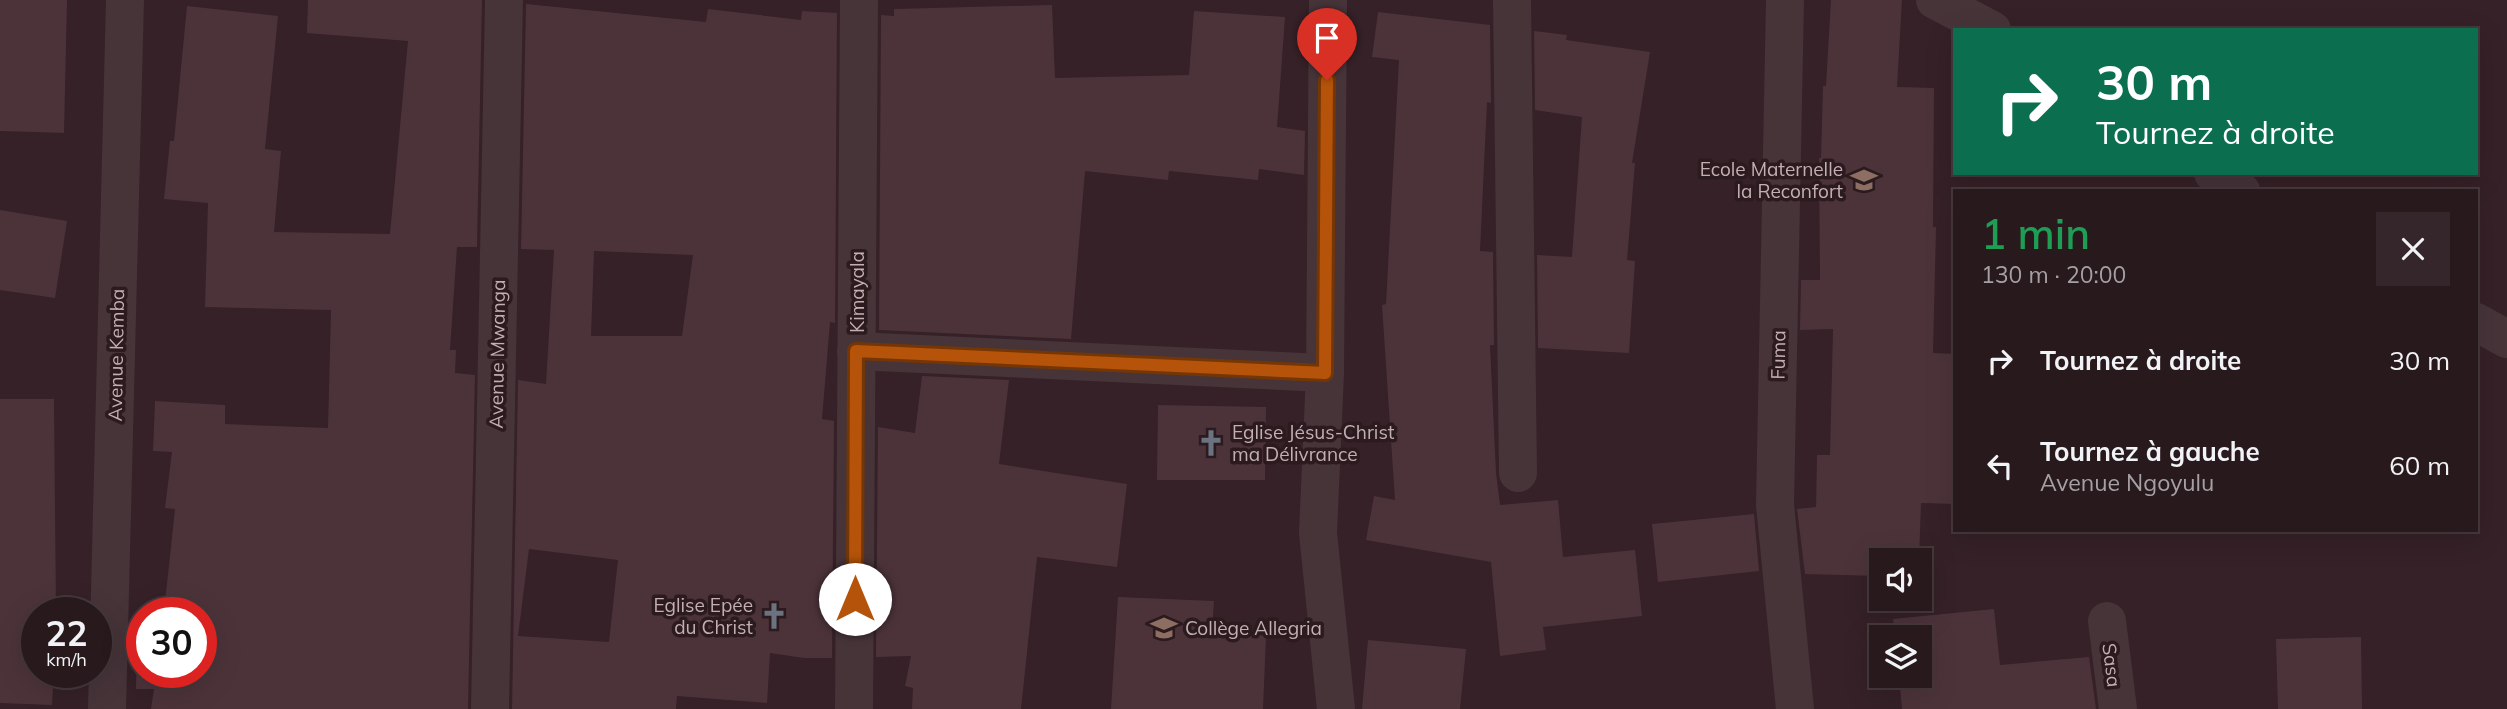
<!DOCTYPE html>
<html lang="fr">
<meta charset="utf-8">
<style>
body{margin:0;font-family:Mulish,sans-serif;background:#34262a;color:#f1f3f6;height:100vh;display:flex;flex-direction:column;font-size:26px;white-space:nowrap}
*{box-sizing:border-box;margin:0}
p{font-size:23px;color:#a5a0a4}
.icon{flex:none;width:38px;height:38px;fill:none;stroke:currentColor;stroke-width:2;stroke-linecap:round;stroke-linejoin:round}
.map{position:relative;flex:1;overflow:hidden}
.sheet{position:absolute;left:1953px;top:189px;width:525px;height:343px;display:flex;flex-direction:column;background:#28191d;border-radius:0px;box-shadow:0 7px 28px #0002,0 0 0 2px #44383b}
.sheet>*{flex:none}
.hud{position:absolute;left:1953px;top:28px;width:525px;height:147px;border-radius:0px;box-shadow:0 7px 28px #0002,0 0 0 2px #44383b;background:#0b6e4f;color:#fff;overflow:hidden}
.fabs{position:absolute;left:1869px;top:548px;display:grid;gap:14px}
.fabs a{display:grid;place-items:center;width:63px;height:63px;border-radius:0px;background:#28191d;box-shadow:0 7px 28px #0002,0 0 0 2px #44383b;font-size:35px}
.speed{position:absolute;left:21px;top:597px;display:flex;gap:14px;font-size:35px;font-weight:700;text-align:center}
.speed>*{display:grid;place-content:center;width:91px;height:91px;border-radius:50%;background:#28191d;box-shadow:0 7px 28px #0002,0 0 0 2px #44383b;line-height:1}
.speed small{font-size:18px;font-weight:400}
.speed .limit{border:10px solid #d22;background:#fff;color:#111}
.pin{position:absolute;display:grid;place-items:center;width:60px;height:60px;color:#fff;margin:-72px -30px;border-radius:50% 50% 50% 0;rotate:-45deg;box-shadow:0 0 7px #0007}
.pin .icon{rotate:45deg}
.me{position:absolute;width:77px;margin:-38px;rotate:0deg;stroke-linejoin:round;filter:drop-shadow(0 0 5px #0008)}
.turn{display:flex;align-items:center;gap:24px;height:147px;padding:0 28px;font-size:32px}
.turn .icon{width:91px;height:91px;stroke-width:2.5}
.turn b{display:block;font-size:49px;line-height:60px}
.round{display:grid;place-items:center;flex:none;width:74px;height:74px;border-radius:0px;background:#34262a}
.headline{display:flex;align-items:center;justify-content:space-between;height:119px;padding:0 28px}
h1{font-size:42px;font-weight:600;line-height:52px;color:#1e9e55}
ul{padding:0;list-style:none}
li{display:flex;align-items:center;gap:21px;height:105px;padding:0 28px}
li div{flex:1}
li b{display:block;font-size:26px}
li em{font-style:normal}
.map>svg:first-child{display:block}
.building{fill:#4c333a;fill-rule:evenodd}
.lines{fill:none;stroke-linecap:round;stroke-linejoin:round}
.minor{stroke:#463439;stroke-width:38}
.route-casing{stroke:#753606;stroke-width:18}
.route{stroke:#b45309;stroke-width:12}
.labels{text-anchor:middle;stroke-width:7;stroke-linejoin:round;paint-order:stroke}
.poi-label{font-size:19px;fill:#c3aeb3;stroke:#2b1a1e;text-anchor:end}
.street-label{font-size:19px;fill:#c3aeb3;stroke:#2b1a1e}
</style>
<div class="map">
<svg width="2507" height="709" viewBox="0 0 2507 709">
<rect width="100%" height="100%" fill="#352127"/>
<g class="building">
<path d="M 0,0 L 67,0 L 64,133 L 0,131 Z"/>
<path d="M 308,0 L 482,0 L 477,247 L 457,247 L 450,350 L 456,350 L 455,373 L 475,375 L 468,709 L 151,709 L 154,689 L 136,689 L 137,637 L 142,637 L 142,672 L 201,672 L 201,612 L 164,612 L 175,509 L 165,508 L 172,452 L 153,451 L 155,401 L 225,405 L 225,424 L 328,428 L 331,310 L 205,307 L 208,203 L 164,199 L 170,141 L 174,141 L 187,6 L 278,16 L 265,149 L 281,151 L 274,232 L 390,234 L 408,41 L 307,33 Z"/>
<path d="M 1831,0 L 1902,0 L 1897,87 L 1934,88 L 1933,227 L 1936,227 L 1933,353 L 1955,354 L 1955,504 L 1921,503 L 1919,560 L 1881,560 L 1881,576 L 1805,574 L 1797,509 L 1816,507 L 1817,455 L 1830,455 L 1833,329 L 1800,330 L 1801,280 L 1820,280 L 1819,158 L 1821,158 L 1823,86 L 1826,86 Z"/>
<path d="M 526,4 L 706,22 L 708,9 L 801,20 L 802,11 L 837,13 L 835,323 L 830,322 L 822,419 L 834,421 L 832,658 L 804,658 L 770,653 L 767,703 L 677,696 L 676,709 L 512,709 L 518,380 L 546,384 L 554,250 L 521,249 ZM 594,251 L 693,255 L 682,336 L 591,336 ZM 529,549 L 618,560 L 609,642 L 518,636 Z"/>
<path d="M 1052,5 L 1055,78 L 1189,75 L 1194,11 L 1285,17 L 1277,127 L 1305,131 L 1304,175 L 1259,169 L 1258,180 L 1169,171 L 1168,180 L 1085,171 L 1071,339 L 879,330 L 881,15 L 894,16 L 894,9 Z"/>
<path d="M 1378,12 L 1490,25 L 1491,103 L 1487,102 L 1480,251 L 1493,252 L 1494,345 L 1490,345 L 1496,473 L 1500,505 L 1558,500 L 1563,557 L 1635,550 L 1642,616 L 1543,627 L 1546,650 L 1500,656 L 1491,562 L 1366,540 L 1374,496 L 1395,500 L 1382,305 L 1386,304 L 1399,60 L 1372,57 Z"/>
<path d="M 1534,31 L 1567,35 L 1566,40 L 1650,52 L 1632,163 L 1635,163 L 1627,260 L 1635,261 L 1629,353 L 1538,348 L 1537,255 L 1572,257 L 1582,117 L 1535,110 Z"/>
<path d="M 0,210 L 67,221 L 55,298 L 0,290 Z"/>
<path d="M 922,376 L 1009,380 L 999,464 L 1127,484 L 1117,567 L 1037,557 L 1021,709 L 912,709 L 913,688 L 905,686 L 911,656 L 876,657 L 878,427 L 915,433 Z"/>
<path d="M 0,399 L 54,399 L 56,612 L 37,612 L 37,672 L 54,672 L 52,705 L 0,703 Z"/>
<path d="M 1158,405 L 1266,407 L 1265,480 L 1157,480 Z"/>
<path d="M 1754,514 L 1759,571 L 1658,582 L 1652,524 Z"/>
<path d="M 1118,597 L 1214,601 L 1212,630 L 1266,636 L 1263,709 L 1111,709 Z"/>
<path d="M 1994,609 L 2000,665 L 2089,657 L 2096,709 L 1902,709 L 1899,676 L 1920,676 L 1920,637 L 1895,637 L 1893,619 Z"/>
<path d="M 2361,637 L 2362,709 L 2278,709 L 2276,639 Z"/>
<path d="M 1368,640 L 1466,649 L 1460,709 L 1362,709 Z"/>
</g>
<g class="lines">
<g class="minor">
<path d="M 1328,0 L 1325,373 L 1318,533 L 1336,709"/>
<path d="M 1512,0 L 1518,473"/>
<path d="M 1785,0 L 1775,505 L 1795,709"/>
<path d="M 1935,0 L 1992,30"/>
<path d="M 2213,173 L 2241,191"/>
<path d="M 2476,322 L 2507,339"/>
<path d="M 856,351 L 1325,373"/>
<path d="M 2107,621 L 2118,709"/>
<path d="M 107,709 L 125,0"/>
<path d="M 490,709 L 504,0"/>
<path d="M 854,709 L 859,0"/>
</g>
</g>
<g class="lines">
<defs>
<path id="route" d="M 855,599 L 856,351 L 1325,373 L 1327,80"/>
</defs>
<use href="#route" class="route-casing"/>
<use href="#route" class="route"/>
</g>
<defs>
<symbol id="school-bare" viewBox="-9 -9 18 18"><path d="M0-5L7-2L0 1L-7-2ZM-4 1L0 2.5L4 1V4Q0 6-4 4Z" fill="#8d6e63" stroke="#2b1a1e" stroke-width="2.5" paint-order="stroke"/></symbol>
<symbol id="church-bare" viewBox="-9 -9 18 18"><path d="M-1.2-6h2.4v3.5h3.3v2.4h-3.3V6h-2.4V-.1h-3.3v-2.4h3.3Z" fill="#6b7280" stroke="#2b1a1e" stroke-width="2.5" paint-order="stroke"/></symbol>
</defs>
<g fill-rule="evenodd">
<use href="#school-bare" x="1845" y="161" width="38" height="38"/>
<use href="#church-bare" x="1192" y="424" width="38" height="38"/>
<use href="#church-bare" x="755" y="597" width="38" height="38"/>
<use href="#school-bare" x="1145" y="609" width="38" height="38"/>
</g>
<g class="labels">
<g class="poi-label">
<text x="1843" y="176">Ecole Maternelle<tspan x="1843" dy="22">la Reconfort</tspan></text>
<text x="1232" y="439" text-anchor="start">Eglise Jésus-Christ<tspan x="1232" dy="22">ma Délivrance</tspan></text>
<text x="753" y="612">Eglise Epée<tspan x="753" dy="22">du Christ</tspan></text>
<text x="1185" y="635" text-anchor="start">Collège Allegria</text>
</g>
<g class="street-label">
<text transform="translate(857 292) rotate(-90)" y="7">Kimayala</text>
<text transform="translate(497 354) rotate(-89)" y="7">Avenue Mwanga</text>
<text transform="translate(116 355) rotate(-89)" y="7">Avenue Kemba</text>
<text transform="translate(1778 355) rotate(-89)" y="7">Fuma</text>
<text transform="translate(2112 665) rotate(83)" y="7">Sasa</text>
</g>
</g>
</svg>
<div class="fabs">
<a><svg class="icon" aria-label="sound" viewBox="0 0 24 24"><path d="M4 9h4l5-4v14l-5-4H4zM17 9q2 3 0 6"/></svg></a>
<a><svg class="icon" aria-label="layers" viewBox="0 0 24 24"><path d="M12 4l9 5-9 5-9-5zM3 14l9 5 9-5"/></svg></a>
</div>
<div class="speed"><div>22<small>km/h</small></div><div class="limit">30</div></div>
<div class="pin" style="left:1327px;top:80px;background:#d93025"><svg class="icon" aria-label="arrive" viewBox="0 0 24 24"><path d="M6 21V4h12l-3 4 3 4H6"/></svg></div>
<svg class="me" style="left:855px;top:599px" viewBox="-20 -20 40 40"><circle r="19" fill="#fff"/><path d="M0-13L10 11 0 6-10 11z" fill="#b45309"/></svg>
<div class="hud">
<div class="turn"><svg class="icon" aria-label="right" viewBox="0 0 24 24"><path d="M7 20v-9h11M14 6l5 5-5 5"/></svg><div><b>30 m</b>Tournez à droite</div></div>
</div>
<section class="sheet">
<div class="headline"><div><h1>1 min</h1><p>130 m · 20:00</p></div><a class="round"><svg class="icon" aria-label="close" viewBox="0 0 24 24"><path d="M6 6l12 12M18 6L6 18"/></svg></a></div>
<ul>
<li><svg class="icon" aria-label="right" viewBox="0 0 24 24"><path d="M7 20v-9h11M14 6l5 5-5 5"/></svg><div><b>Tournez à droite</b></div><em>30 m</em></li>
<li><svg class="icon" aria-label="left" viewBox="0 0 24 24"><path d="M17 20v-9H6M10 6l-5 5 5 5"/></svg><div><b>Tournez à gauche</b><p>Avenue Ngoyulu</p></div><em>60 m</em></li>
</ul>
</section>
</div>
